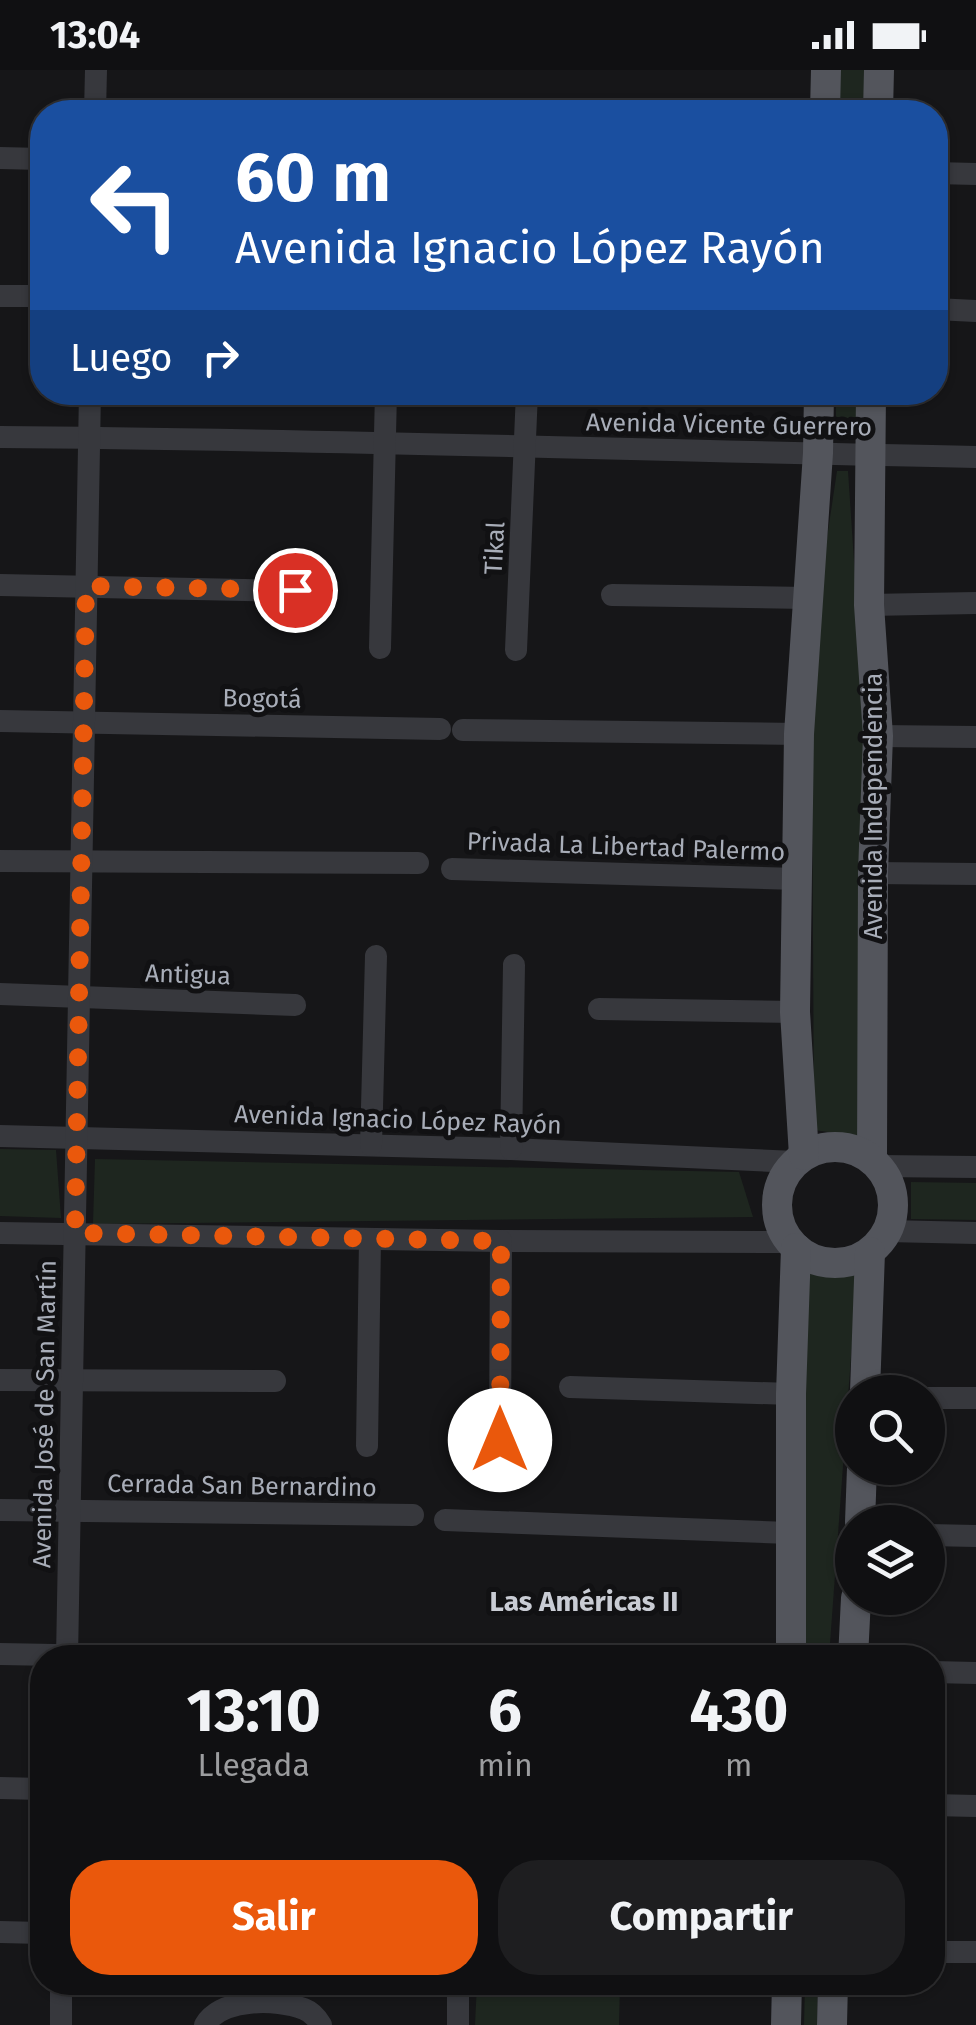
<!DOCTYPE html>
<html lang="es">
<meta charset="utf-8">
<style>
body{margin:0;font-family:"Fira Sans",sans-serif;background:#1e1e20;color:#f1f3f6;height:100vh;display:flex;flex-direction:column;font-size:38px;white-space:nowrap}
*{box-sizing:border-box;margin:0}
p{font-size:32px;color:#9c9d9f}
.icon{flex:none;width:55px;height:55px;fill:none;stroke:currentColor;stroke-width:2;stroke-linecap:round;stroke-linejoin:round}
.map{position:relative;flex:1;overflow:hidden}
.details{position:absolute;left:30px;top:1575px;width:915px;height:350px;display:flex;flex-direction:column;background:#101012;border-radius:40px;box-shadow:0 2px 8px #0004,0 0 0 2px #303032}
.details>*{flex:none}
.banner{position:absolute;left:30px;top:30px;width:918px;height:305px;border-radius:40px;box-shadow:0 2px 8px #0004,0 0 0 2px #303032;background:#1a4fa0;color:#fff;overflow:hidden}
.fabs{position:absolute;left:835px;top:1305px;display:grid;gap:20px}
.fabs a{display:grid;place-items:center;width:110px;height:110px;border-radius:50%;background:#101012;box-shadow:0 2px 8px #0004,0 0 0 2px #303032;font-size:50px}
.pin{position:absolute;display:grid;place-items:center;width:85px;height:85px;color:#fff;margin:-42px;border:5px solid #fff;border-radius:50%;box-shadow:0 2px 10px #0007}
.me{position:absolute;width:110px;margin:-55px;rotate:0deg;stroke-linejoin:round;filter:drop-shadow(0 0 8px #0008)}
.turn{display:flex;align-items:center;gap:35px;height:210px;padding:0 40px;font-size:45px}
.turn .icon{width:130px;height:130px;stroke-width:2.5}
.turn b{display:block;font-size:70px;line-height:85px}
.then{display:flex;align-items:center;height:95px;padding:0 40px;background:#0003;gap:20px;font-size:38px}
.eta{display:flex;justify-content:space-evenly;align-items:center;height:170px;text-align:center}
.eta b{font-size:60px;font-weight:700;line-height:70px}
.action{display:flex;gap:20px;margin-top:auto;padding:20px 40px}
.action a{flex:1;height:115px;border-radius:40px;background:#ea580c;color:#fff;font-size:40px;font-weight:700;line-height:115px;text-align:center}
.action a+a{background:#1e1e20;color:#f1f3f6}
.status{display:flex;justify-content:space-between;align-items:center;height:70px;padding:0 50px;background:#101012;direction:ltr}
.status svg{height:28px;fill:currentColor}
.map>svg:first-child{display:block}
.green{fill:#1e261f}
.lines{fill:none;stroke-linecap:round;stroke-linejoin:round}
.minor{stroke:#37383d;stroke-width:22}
.major{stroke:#53555c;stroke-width:30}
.route{stroke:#ea580c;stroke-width:18;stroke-dasharray:0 32.4}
.labels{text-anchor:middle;stroke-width:10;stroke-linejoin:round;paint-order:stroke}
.street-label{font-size:25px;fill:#a8adb8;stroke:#111113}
.neighbourhood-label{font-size:28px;font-weight:bold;fill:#c9ccd4;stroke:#111113}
</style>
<div class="status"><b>13:04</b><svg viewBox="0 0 49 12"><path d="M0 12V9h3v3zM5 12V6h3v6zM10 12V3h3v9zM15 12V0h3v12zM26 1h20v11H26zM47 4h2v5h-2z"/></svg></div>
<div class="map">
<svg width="976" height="1955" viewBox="0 0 976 1955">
<rect width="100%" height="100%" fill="#161618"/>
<g class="green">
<path d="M 839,0 L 865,0 L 864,42 L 839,42 Z"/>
<path d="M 836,323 L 859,323 L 858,364 L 836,360 Z"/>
<path d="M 837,401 L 848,401 L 864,640 L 857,1066 L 814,1060 L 812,670 L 818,528 Z"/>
<path d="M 0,1079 L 56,1080 L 61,1148 L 0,1146 Z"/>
<path d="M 95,1089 L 739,1102 L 753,1147 L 93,1154 Z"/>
<path d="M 911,1112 L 976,1113 L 976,1150 L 911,1149 Z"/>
<path d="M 806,1204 L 857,1205 L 829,1587 L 804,1588 Z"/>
<path d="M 477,1913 L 620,1913 L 619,1955 L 475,1955 Z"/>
<path d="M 805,1913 L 818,1913 L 817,1955 L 804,1955 Z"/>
</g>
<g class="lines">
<g class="minor">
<path d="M 95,42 L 96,0"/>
<path d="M 0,88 L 42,89"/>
<path d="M 935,103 L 976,104"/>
<path d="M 0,226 L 42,226"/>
<path d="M 935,239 L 976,241"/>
<path d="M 0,367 C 325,369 651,381 976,387"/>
<path d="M 0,515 L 295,521"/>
<path d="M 612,525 L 807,528"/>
<path d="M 869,535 L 976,533"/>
<path d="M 380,578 L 386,322"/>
<path d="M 516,580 L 527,322"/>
<path d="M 0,651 L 440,659"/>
<path d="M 463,660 L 799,664"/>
<path d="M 878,666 L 976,667"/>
<path d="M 0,791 L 418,793"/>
<path d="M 452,799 L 797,809"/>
<path d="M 873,803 L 976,804"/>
<path d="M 0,924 L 295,935"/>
<path d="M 599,939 L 795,942"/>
<path d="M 0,1066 L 511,1079 L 795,1092"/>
<path d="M 371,1075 L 376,886"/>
<path d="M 511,1079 L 514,895"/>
<path d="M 878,1096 L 976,1097"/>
<path d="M 887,1161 L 976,1163"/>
<path d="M 0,1163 L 501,1171 L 790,1172"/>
<path d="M 0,1310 L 275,1311"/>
<path d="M 570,1317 L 791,1324"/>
<path d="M 928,1328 L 976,1328"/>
<path d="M 500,1370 L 501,1171"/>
<path d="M 367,1376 L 370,1169"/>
<path d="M 0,1440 L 413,1445"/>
<path d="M 445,1450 L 789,1463"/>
<path d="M 928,1465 L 976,1466"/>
<path d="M 0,1584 L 220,1588"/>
<path d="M 67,1588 L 90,322"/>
<path d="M 932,1602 L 976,1603"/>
<path d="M 0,1718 L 42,1719"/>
<path d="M 932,1735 L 976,1736"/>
<path d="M 0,1862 L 42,1863"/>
<path d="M 932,1882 L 976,1882"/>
<path d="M 61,1955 L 61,1912"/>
<path d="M 205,1955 C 221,1928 276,1928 304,1939 C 312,1942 317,1948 321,1955"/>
<path d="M 458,1955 L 458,1912"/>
</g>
<g class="major">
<path d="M 825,42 L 826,0"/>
<path d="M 878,42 L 879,0"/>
<path d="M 871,322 L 869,535 L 878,666 L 873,803 L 872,1090"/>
<circle cx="835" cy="1135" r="58"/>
<path d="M 804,1085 L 795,942 L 799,664 L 818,383 L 819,322"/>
<path d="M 865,1322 L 870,1182"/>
<path d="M 860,1452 L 862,1398"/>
<path d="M 791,1588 L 791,1324 L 796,1178"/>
<path d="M 853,1588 L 856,1528"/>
<path d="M 786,1955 L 787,1912"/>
<path d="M 832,1955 L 833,1912"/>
</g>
</g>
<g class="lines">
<path class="route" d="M 295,520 L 86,516 L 75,1163 L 501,1171 L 500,1370"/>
</g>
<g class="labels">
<g class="street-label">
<text transform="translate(729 354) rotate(1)" y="9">Avenida Vicente Guerrero</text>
<text transform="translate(494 478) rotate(-87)" y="9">Tikal</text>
<text transform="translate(262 628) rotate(1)" y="9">Bogotá</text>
<text transform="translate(873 736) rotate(-90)" y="9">Avenida Independencia</text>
<text transform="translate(626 776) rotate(2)" y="9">Privada La Libertad Palermo</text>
<text transform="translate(188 904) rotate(2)" y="9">Antigua</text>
<text transform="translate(398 1049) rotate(2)" y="9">Avenida Ignacio López Rayón</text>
<text transform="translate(44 1344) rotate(-89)" y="9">Avenida José de San Martín</text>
<text transform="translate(242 1415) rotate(1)" y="9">Cerrada San Bernardino</text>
</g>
<g class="neighbourhood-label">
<text x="584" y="1541">Las Américas II</text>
</g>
</g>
</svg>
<div class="fabs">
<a><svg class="icon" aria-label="search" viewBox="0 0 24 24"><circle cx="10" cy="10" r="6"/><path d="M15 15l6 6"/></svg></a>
<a><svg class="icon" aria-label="layers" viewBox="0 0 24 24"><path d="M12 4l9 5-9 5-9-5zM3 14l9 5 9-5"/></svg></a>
</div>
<div class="pin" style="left:295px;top:520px;background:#d93025"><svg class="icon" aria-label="arrive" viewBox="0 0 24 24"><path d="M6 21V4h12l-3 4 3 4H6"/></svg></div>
<svg class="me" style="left:500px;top:1370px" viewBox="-20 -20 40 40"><circle r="19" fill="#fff"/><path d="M0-13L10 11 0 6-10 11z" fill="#ea580c"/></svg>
<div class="banner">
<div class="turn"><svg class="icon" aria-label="left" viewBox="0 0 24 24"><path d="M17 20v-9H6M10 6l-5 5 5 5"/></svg><div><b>60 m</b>Avenida Ignacio López Rayón</div></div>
<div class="then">Luego<svg class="icon" aria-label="right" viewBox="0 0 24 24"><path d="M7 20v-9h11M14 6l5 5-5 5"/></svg></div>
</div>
<section class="details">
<div class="eta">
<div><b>13:10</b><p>Llegada</p></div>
<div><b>6</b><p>min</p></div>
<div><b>430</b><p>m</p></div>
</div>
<div class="action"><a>Salir</a><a>Compartir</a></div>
</section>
</div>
